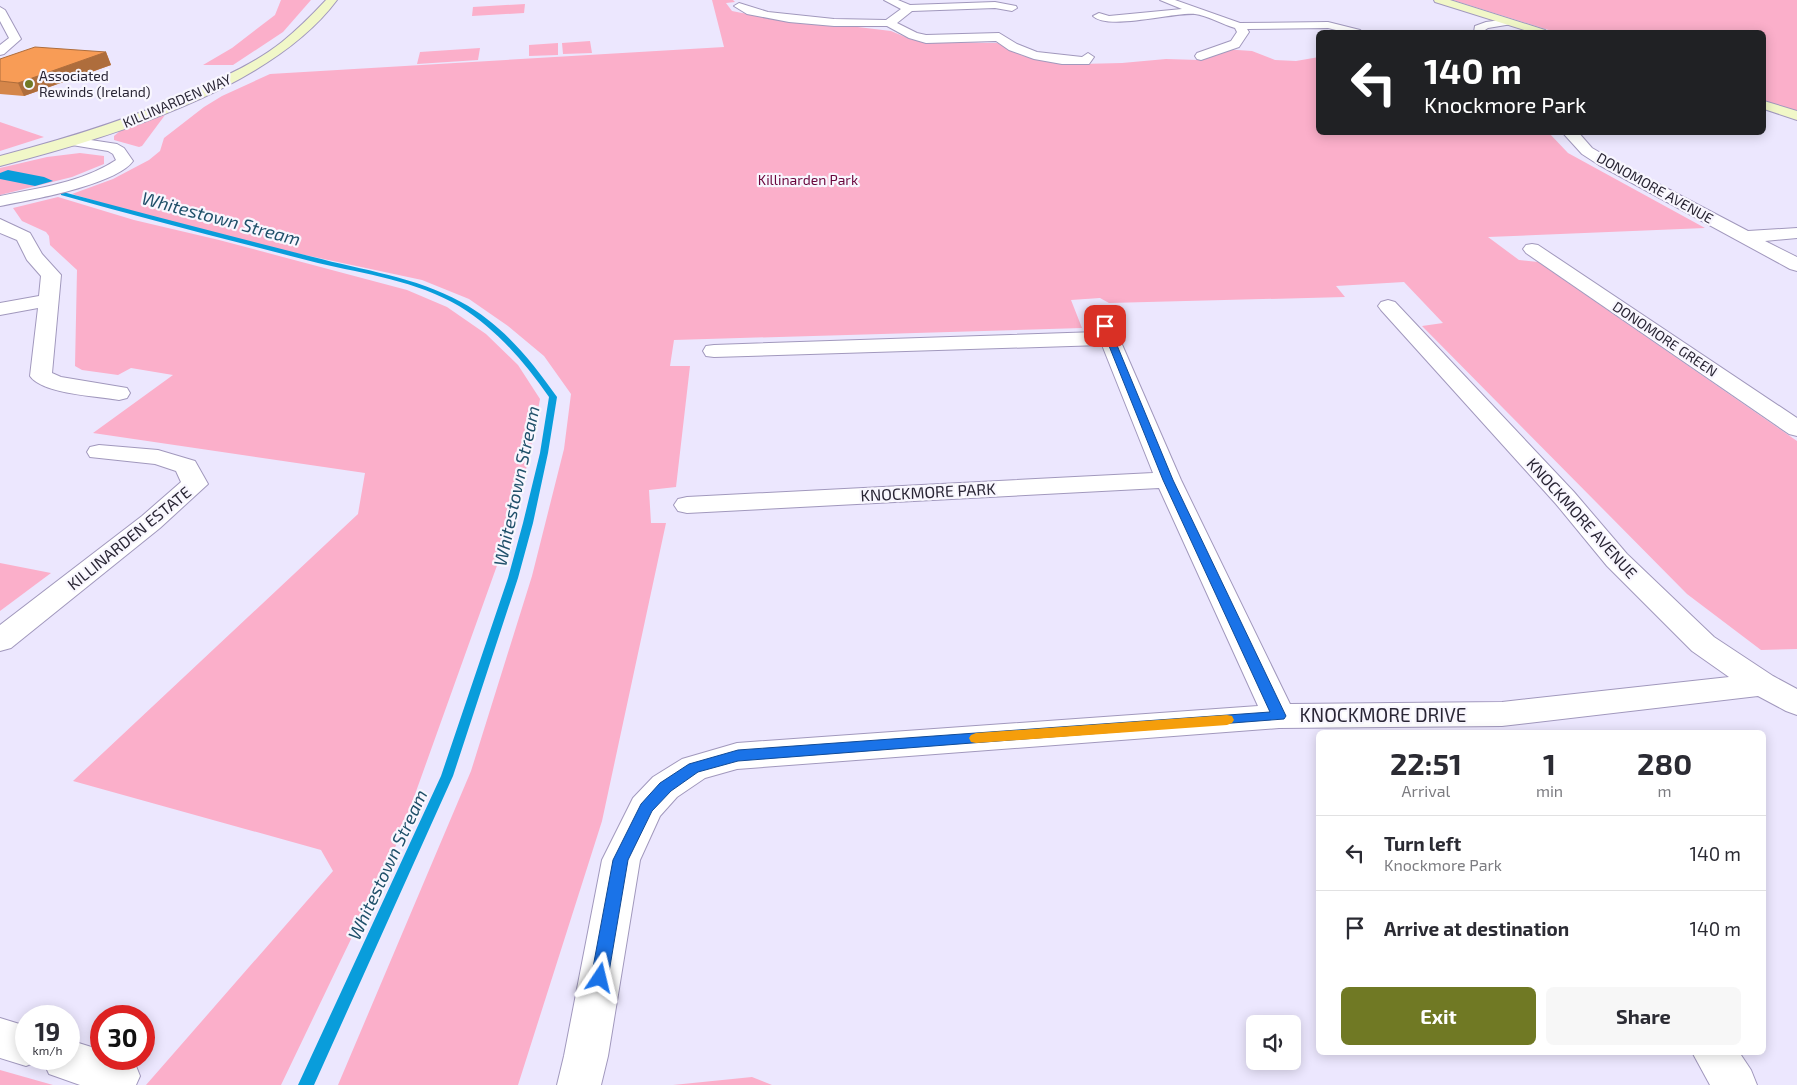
<!DOCTYPE html>
<style>
body{margin:0;font-family:"Exo 2",sans-serif;background:#f7f7f7;color:#2b2b33;height:100vh;display:flex;flex-direction:column;font-size:19px;white-space:nowrap}
*{box-sizing:border-box;margin:0}
p{font-size:16px;color:#7c7c81}
.icon{flex:none;width:28px;height:28px;fill:none;stroke:currentColor;stroke-width:2;stroke-linecap:round;stroke-linejoin:round}
.map{position:relative;flex:1;overflow:hidden}
.panel{position:absolute;left:1316px;top:730px;width:450px;height:325px;display:flex;flex-direction:column;background:#fff;border-radius:8px;box-shadow:0 2px 12px #0003}
.panel>*{flex:none}
.banner{position:absolute;left:1316px;top:30px;width:450px;height:105px;border-radius:8px;box-shadow:0 2px 12px #0003;background:#202124;color:#fff;overflow:hidden}
.tools{position:absolute;left:1246px;top:1015px;display:grid;gap:10px}
.tools a{display:grid;place-items:center;width:55px;height:55px;border-radius:8px;background:#fff;box-shadow:0 2px 12px #0003;font-size:25px}
.speed{position:absolute;left:15px;top:1005px;display:flex;gap:10px;font-size:25px;font-weight:700;text-align:center}
.speed>*{display:grid;place-content:center;width:65px;height:65px;border-radius:50%;background:#fff;box-shadow:0 2px 12px #0003;line-height:1}
.speed small{font-size:12px;font-weight:400}
.speed .limit{border:8px solid #d22;background:#fff;color:#111}
.pin{position:absolute;display:grid;place-items:center;width:42px;height:42px;color:#fff;margin:-21px;border-radius:10px;box-shadow:0 2px 8px #0006}
.me{position:absolute;width:55px;margin:-28px;rotate:10deg;stroke-linejoin:round;filter:drop-shadow(0 0 4px #0008)}
.turn{display:flex;align-items:center;gap:18px;height:105px;padding:0 25px;font-size:22px}
.turn .icon{width:65px;height:65px;stroke-width:2.5}
.turn b{display:block;font-size:35px;line-height:42px}
.eta{display:flex;justify-content:space-evenly;align-items:center;height:85px;text-align:center}
.eta b{font-size:30px;font-weight:700;line-height:35px}
.primary-button{display:flex;gap:10px;margin-top:auto;padding:10px 25px}
.primary-button a{flex:1;height:58px;border-radius:8px;background:#707924;color:#fff;font-size:20px;font-weight:700;line-height:58px;text-align:center}
.primary-button a+a{background:#f7f7f7;color:#2b2b33}
ul{padding:0;list-style:none}
li{display:flex;align-items:center;gap:15px;height:75px;padding:0 25px;border-top:1px solid #e1e1e2}
li div{flex:1}
li b{display:block;font-size:19px}
li em{font-style:normal}
.map>svg:first-child{display:block}
.green{fill:#fbafca}
.water{fill:#099ddb}
.lines{fill:none;stroke-linecap:round;stroke-linejoin:round}
.stream{fill:#099ddb;fill-rule:evenodd}
.street-casing{stroke:#a198bd;stroke-width:2}
.secondary-casing{stroke:#a198bd;stroke-width:2}
.street{fill:#fff;fill-rule:evenodd}
.secondary{fill:#f1f7c8;fill-rule:evenodd}
.wall{fill:#d5864a}
.shaded-wall{fill:#ae6d3c}
.building{fill:#f89c56;stroke:#ae6d3c}
.route{fill:#1a73e8;stroke:#114b97}
.slow{fill:#f59e0b}
.poi-dot{fill:#707924;stroke:#f8f6fe;stroke-width:2}
.labels{text-anchor:middle;stroke-width:4.5;stroke-linejoin:round;paint-order:stroke}
.far-poi-label{font-size:14px;fill:#2a2635;stroke:#f8f6fe;text-anchor:start}
.far-street-label{font-size:14px;fill:#2a2635;stroke:#f8f6fe}
.far-park-label{font-size:14px;fill:#6a063c;stroke:#f8f6fe}
.street-label{font-size:16px;fill:#2a2635;stroke:#f8f6fe}
.water-label{font-size:18px;font-style:italic;fill:#20506a;stroke:#f8f6fe}
.near-street-label{font-size:19px;fill:#2a2635;stroke:#f8f6fe}
</style>
<div class="map">
<svg width="1797" height="1085" viewBox="0 0 1797 1085">
<rect width="100%" height="100%" fill="#ece7fe"/>
<g class="green">
<path d="M 281,0 L 311,0 L 283,32 L 233,65 L 203,65 L 232,48 L 275,15 Z"/>
<path d="M 712,0 L 733,0 L 735,2 L 726,3 L 732,11 L 742,13 L 891,31 L 910,39 L 925,42 L 997,43 L 1023,56 L 1081,64 L 1122,63 L 1166,59 L 1199,60 L 1223,49 L 1252,51 L 1275,60 L 1296,61 L 1319,57 L 1319,132 L 1549,133 L 1568,153 L 1705,228 L 1488,237 L 1519,260 L 1538,262 L 1797,441 L 1797,649 L 1761,650 L 1687,594 L 1422,326 L 1443,323 L 1404,282 L 1336,286 L 1345,297 L 1109,303 L 1100,298 L 1071,300 L 1082,328 L 674,340 L 670,366 L 690,366 L 676,487 L 649,490 L 651,523 L 666,523 L 602,821 L 518,1085 L 338,1085 L 471,771 L 532,576 L 564,449 L 571,394 L 544,356 L 508,326 L 469,299 L 422,280 L 211,235 L 72,194 L 113,179 L 149,160 L 160,151 L 164,138 L 204,107 L 222,96 L 270,74 L 724,47 Z"/>
<path d="M 1453,0 L 1797,0 L 1797,112 L 1764,101 L 1764,32 L 1555,32 Z"/>
<path d="M 525,4 L 524,13 L 472,16 L 473,7 Z"/>
<path d="M 590,41 L 592,53 L 563,54 L 562,43 Z"/>
<path d="M 558,43 L 558,55 L 529,56 L 529,45 Z"/>
<path d="M 480,48 L 478,60 L 417,64 L 420,52 Z"/>
<path d="M 165,115 L 142,146 L 139,147 L 114,140 L 114,136 L 120,131 Z"/>
<path d="M 0,122 L 44,137 L 0,151 Z"/>
<path d="M 80,153 L 104,156 L 104,164 L 72,177 L 0,195 L 0,168 L 47,157 Z"/>
<path d="M 58,197 L 134,220 L 219,240 L 407,290 L 447,307 L 486,334 L 518,365 L 540,399 L 529,458 L 509,532 L 399,839 L 281,1085 L 146,1085 L 333,871 L 321,850 L 73,781 L 358,514 L 365,473 L 93,433 L 173,375 L 131,368 L 118,375 L 82,370 L 75,366 L 77,270 L 50,245 L 49,236 L 46,232 L 22,221 L 13,208 Z"/>
<path d="M 0,563 L 51,573 L 0,611 Z"/>
<path d="M 0,1070 L 53,1085 L 0,1085 Z"/>
<path d="M 752,1077 L 772,1085 L 673,1085 Z"/>
</g>
<path class="water" d="M 8,170 L 44,177 L 53,181 L 35,186 L 0,179 L 0,173 Z"/>
<g class="lines">
<path class="stream" d="M 63,192 C 146,214 229,236 313,257 C 362,270 416,277 461,302 C 502,324 531,360 557,397 L 548,453 L 533,523 L 518,578 L 453,776 L 314,1085 L 298,1085 L 441,776 L 508,578 L 523,523 L 540,453 L 549,397 C 524,361 496,329 459,306 C 417,281 365,274 318,263 C 232,241 146,219 61,195 L 61,193 Z"/>
<defs>
<g id="street">
<path d="M 884,0 L 898,0 L 910,5 L 995,2 L 1016,6 L 1017,8 L 1012,11 L 995,8 L 912,11 L 897,23 L 917,33 L 926,35 L 999,33 L 1017,44 L 1037,52 L 1082,57 L 1088,53 L 1094,57 L 1089,64 L 1062,64 L 1034,59 L 1009,50 L 996,41 L 926,43 L 909,38 L 887,26 L 834,26 L 789,22 L 747,14 L 734,6 L 739,3 L 768,12 L 834,19 L 886,20 L 901,9 Z"/>
<path d="M 1160,0 L 1175,0 L 1240,23 L 1328,22 L 1360,30 L 1362,32 L 1344,32 L 1328,28 L 1247,29 L 1249,32 L 1239,47 L 1201,60 L 1197,59 L 1195,56 L 1197,53 L 1231,41 L 1237,32 L 1235,28 C 1224,25 1206,15 1195,14 C 1174,12 1108,31 1093,16 L 1099,13 L 1109,16 L 1182,9 Z"/>
<path d="M 0,7 L 5,10 L 21,39 L 4,54 L 0,55 L 0,45 L 9,38 L 0,21 Z"/>
<path d="M 1508,19 L 1514,22 L 1512,24 L 1488,28 L 1485,30 L 1485,32 L 1474,32 L 1475,26 L 1486,22 Z"/>
<path d="M 1562,132 L 1578,132 L 1592,148 L 1611,159 L 1748,231 L 1797,228 L 1797,238 L 1765,241 L 1797,257 L 1797,271 L 1790,269 L 1599,165 L 1582,154 Z"/>
<path d="M 71,137 L 117,144 L 124,148 L 133,161 C 116,185 30,200 0,206 L 0,196 C 39,188 83,182 116,160 L 113,154 L 108,151 L 66,144 L 64,141 L 66,138 Z"/>
<path d="M 0,219 L 30,233 L 42,254 L 61,275 L 52,373 L 61,377 L 127,388 L 130,393 L 127,398 L 119,400 C 97,396 42,394 30,376 L 38,308 L 0,315 L 0,303 L 39,296 L 41,276 L 27,260 L 17,240 L 0,233 Z"/>
<path d="M 1532,244 L 1538,245 L 1797,418 L 1797,436 L 1789,434 L 1526,253 L 1523,249 L 1526,245 Z"/>
<path d="M 1388,300 L 1395,302 L 1574,492 L 1627,554 L 1714,637 L 1773,676 L 1797,689 L 1797,715 L 1786,711 L 1758,696 L 1502,726 L 1279,728 L 737,769 L 705,778 L 677,797 L 660,816 L 640,860 L 608,1056 L 601,1085 L 557,1085 L 564,1056 L 602,860 L 633,798 L 653,777 L 682,759 L 737,743 L 1258,706 L 1159,488 L 687,513 L 678,511 L 674,505 L 678,499 L 687,497 L 1153,473 L 1102,345 L 714,357 L 706,356 L 703,351 L 706,346 L 714,345 L 1097,332 L 1090,314 L 1093,310 L 1100,308 L 1107,310 L 1181,480 L 1290,704 L 1502,702 L 1729,677 L 1692,651 L 1607,566 L 1556,504 L 1381,310 L 1378,306 L 1381,302 Z"/>
<path d="M 99,445 L 158,450 L 195,461 L 208,484 L 160,528 L 11,648 L 0,651 L 0,625 L 142,516 L 181,482 L 176,471 L 155,464 L 90,457 L 87,452 L 90,447 Z"/>
<path d="M 0,1018 L 26,1026 L 26,1059 L 42,1059 L 41,1060 L 26,1066 L 0,1058 Z"/>
<path d="M 69,1040 L 101,1050 L 101,1059 L 128,1059 L 134,1061 L 140,1076 L 136,1085 L 80,1085 L 49,1074 L 42,1059 L 69,1059 Z"/>
<path d="M 1692,1052 L 1739,1052 L 1751,1070 L 1757,1085 L 1710,1085 Z"/>
</g>
<g id="secondary">
<path d="M 326,0 L 337,0 C 270,90 105,139 0,166 L 0,156 C 69,138 137,117 202,87 C 230,74 258,61 282,42 C 298,29 312,15 326,0 Z"/>
<path d="M 1434,0 L 1450,0 L 1545,30 L 1547,32 L 1531,32 L 1435,2 Z"/>
<path d="M 1764,101 L 1797,111 L 1797,120 L 1764,109 Z"/>
</g>
</defs>
<use href="#street" class="street-casing"/>
<use href="#secondary" class="secondary-casing"/>
<use href="#street" class="street"/>
<use href="#secondary" class="secondary"/>
</g>
<path class="wall" d="M 106,52 L 111,65 L 24,96 L 0,94 L 0,59 Z"/>
<path class="shaded-wall" d="M 106,52 L 111,65 L 24,96 L 18,83 Z"/>
<path class="building" d="M 35,47 L 106,52 L 18,83 L 0,81 L 0,59 Z"/>
<path class="route" d="M 1102,324 L 1109,326 L 1173,480 L 1286,716 L 1284,719 L 738,761 L 698,772 L 671,791 L 652,811 L 628,860 L 608,978 L 606,983 L 600,986 L 594,983 L 591,978 L 613,860 L 641,804 L 660,783 L 689,764 L 738,750 L 1270,712 L 1163,480 L 1101,326 Z"/>
<path class="slow" d="M 1227,715 L 1232,716 L 1234,720 L 1232,723 L 1227,725 L 976,743 L 971,742 L 969,738 L 971,735 L 976,733 Z"/>
<circle class="poi-dot" cx="29" cy="84" r="5"/>
<g class="labels">
<g class="far-poi-label">
<text x="39" y="81">Associated<tspan x="39" dy="16">Rewinds (Ireland)</tspan></text>
</g>
<g class="far-street-label">
<text transform="translate(177 101) rotate(-23)" y="5">KILLINARDEN WAY</text>
<text transform="translate(1655 188) rotate(29)" y="5">DONOMORE AVENUE</text>
<text transform="translate(1665 339) rotate(34)" y="5">DONOMORE GREEN</text>
</g>
<g class="far-park-label">
<text x="808" y="185">Killinarden Park</text>
</g>
<g class="street-label">
<text transform="translate(928 492) rotate(-3)" y="6">KNOCKMORE PARK</text>
<text transform="translate(1582 518) rotate(48)" y="6">KNOCKMORE AVENUE</text>
<text transform="translate(129 538) rotate(-39)" y="6">KILLINARDEN ESTATE</text>
</g>
<g class="water-label">
<text transform="translate(221 219) rotate(15)" y="6">Whitestown Stream</text>
<text transform="translate(517 486) rotate(-78)" y="6">Whitestown Stream</text>
<text transform="translate(388 865) rotate(-65)" y="6">Whitestown Stream</text>
</g>
<g class="near-street-label">
<text x="1383" y="722">KNOCKMORE DRIVE</text>
</g>
</g>
</svg>
<div class="tools">
<a><svg class="icon" aria-label="sound" viewBox="0 0 24 24"><path d="M4 9h4l5-4v14l-5-4H4zM17 9q2 3 0 6"/></svg></a>
</div>
<div class="speed"><div>19<small>km/h</small></div><div class="limit">30</div></div>
<div class="pin" style="left:1105px;top:326px;background:#d93025"><svg class="icon" aria-label="arrive" viewBox="0 0 24 24"><path d="M6 21V4h12l-3 4 3 4H6"/></svg></div>
<svg class="me" style="left:600px;top:978px" viewBox="-20 -20 40 40"><path d="M0-17L14 15 0 8-14 15z" fill="#1a73e8" stroke="#fff" stroke-width="4"/></svg>
<div class="banner">
<div class="turn"><svg class="icon" aria-label="left" viewBox="0 0 24 24"><path d="M17 20v-9H6M10 6l-5 5 5 5"/></svg><div><b>140 m</b>Knockmore Park</div></div>
</div>
<section class="panel">
<div class="eta">
<div><b>22:51</b><p>Arrival</p></div>
<div><b>1</b><p>min</p></div>
<div><b>280</b><p>m</p></div>
</div>
<ul>
<li><svg class="icon" aria-label="left" viewBox="0 0 24 24"><path d="M17 20v-9H6M10 6l-5 5 5 5"/></svg><div><b>Turn left</b><p>Knockmore Park</p></div><em>140 m</em></li>
<li><svg class="icon" aria-label="arrive" viewBox="0 0 24 24"><path d="M6 21V4h12l-3 4 3 4H6"/></svg><div><b>Arrive at destination</b></div><em>140 m</em></li>
</ul>
<div class="primary-button"><a>Exit</a><a>Share</a></div>
</section>
</div>
